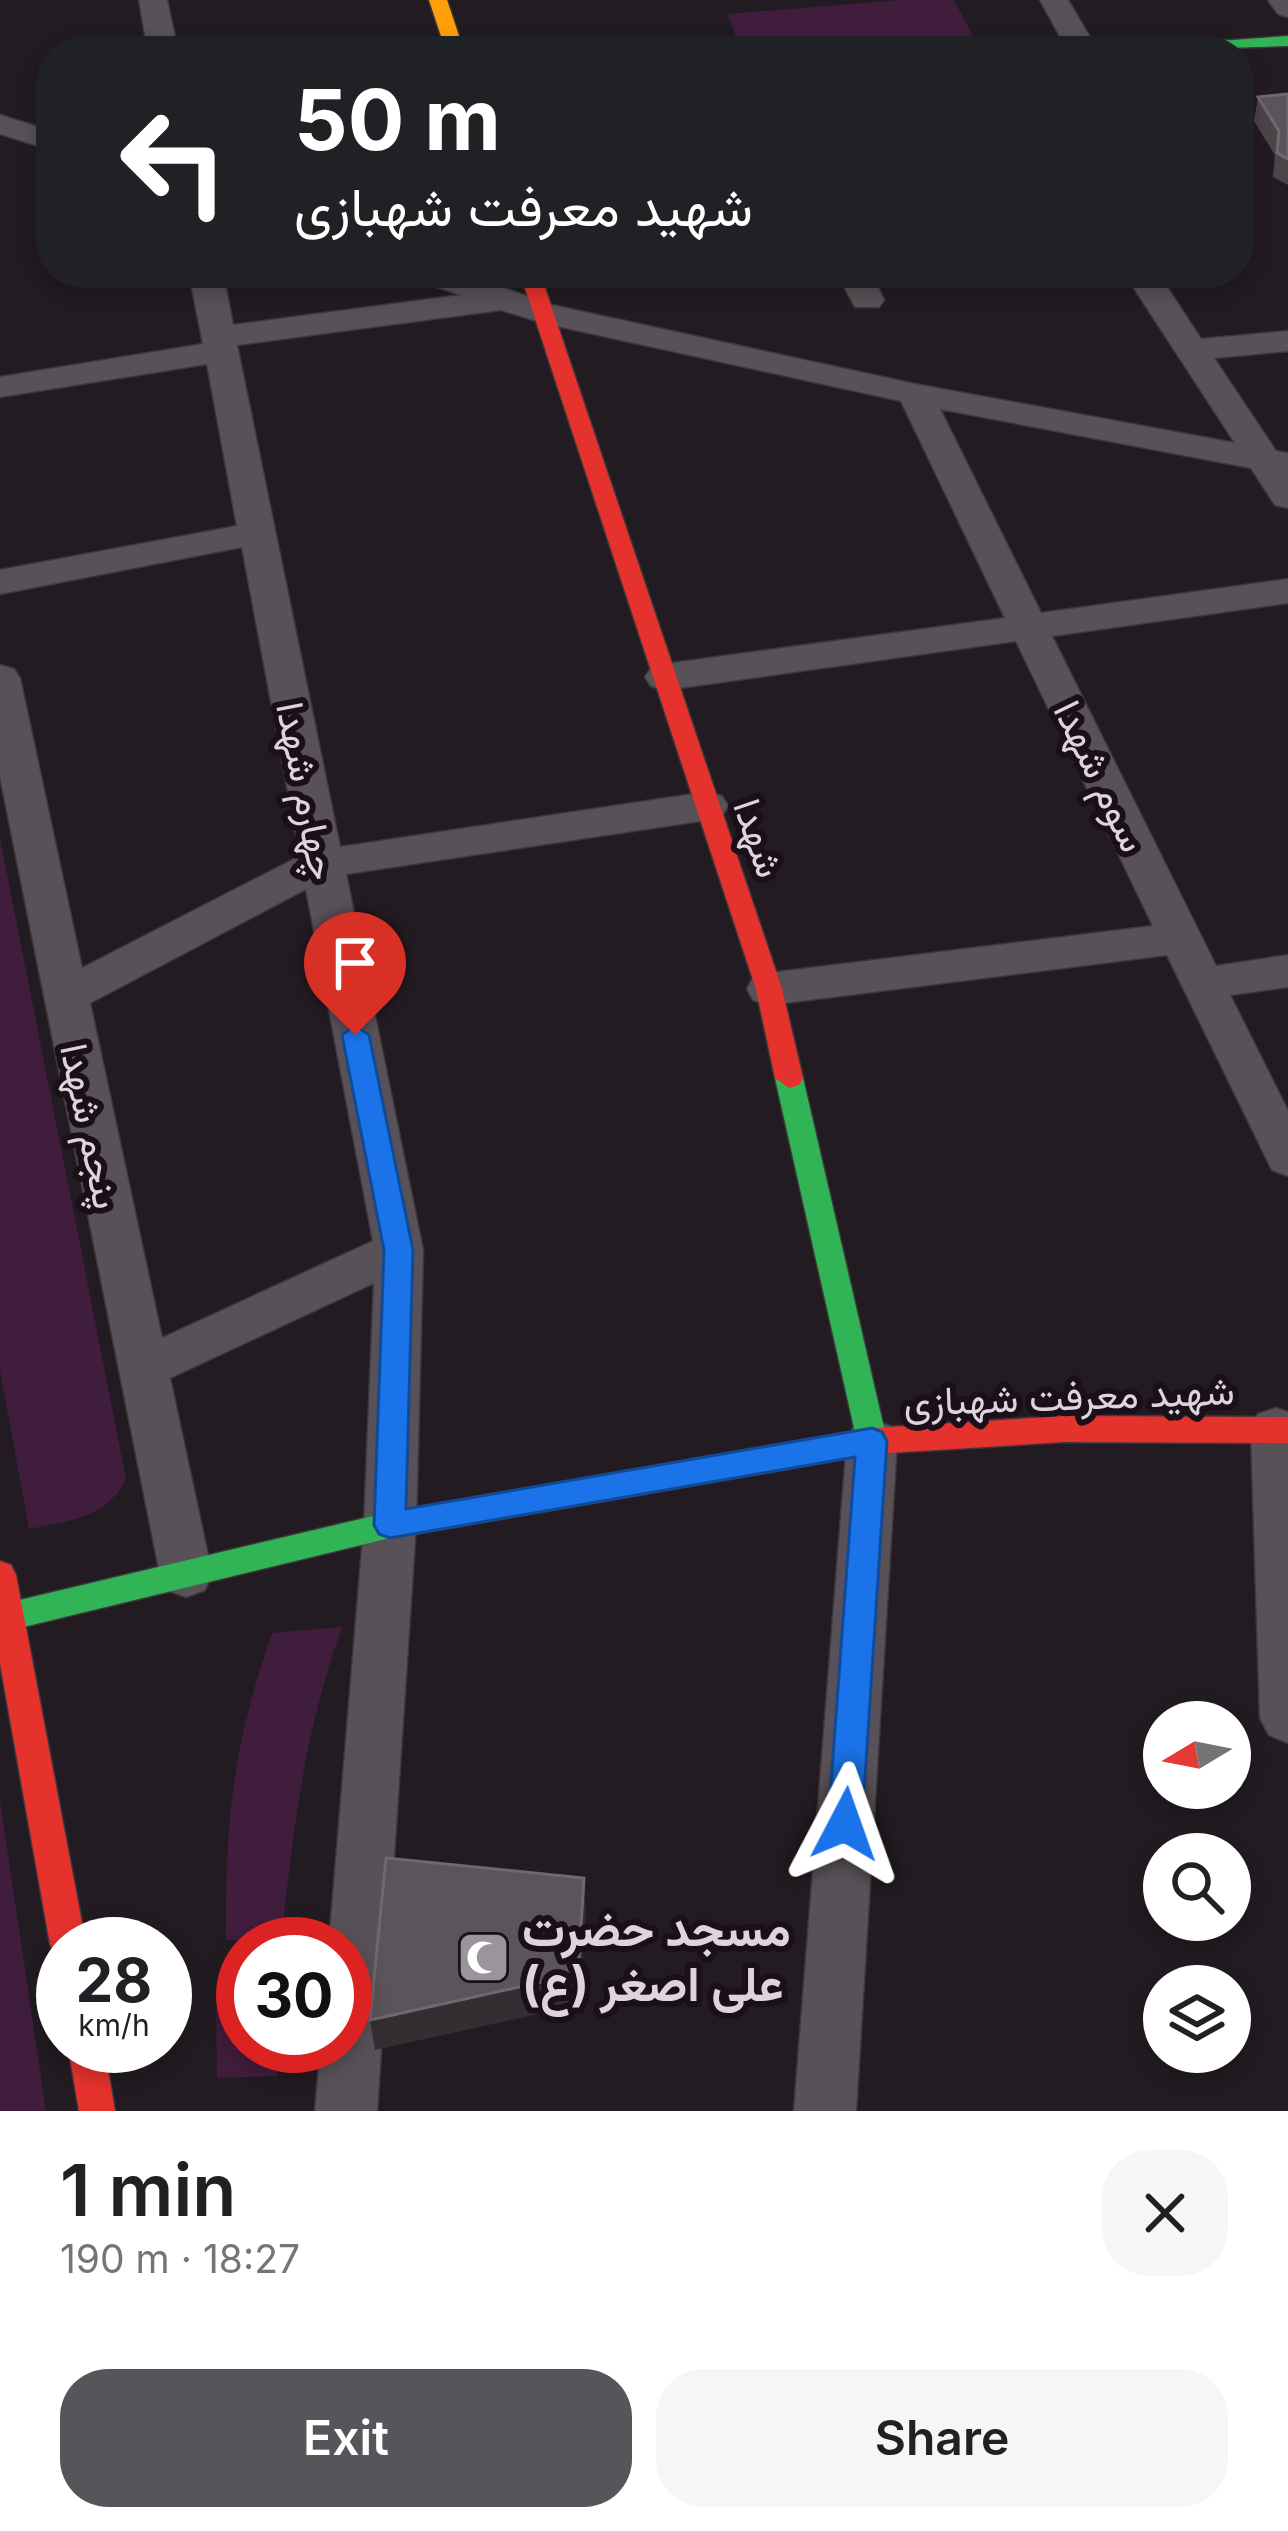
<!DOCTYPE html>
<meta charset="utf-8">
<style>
body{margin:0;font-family:Inter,Vazirmatn,sans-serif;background:#f6f6f6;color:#202124;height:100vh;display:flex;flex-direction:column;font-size:45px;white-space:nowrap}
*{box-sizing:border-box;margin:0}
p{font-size:39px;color:#757577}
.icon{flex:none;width:66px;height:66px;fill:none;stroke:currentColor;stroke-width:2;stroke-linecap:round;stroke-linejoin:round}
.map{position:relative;height:2111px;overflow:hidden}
.panel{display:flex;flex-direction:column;background:#fff;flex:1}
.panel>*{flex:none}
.guide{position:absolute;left:36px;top:36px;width:1218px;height:252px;border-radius:48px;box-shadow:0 6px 18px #0003;background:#202124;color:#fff;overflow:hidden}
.needle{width:78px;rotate:260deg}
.buttons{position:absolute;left:1143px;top:1701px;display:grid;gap:24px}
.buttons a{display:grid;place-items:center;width:108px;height:108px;border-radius:50%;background:#fff;box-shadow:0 6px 18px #0003;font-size:60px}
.speed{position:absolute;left:36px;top:1917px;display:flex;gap:24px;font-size:60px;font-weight:700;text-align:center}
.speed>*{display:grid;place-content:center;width:156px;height:156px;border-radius:50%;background:#fff;box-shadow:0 6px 18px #0003;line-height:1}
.speed small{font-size:30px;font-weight:400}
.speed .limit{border:18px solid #d22;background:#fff;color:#111}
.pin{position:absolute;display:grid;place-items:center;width:102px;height:102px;color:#fff;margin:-123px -51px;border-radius:50% 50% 50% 0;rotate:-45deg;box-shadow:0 0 12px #0007}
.pin .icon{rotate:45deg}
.me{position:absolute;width:132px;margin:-66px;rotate:4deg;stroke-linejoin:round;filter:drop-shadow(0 0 9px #0008)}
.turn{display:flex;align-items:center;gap:42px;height:252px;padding:0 60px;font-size:54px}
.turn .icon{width:156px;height:156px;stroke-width:2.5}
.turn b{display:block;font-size:84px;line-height:102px}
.round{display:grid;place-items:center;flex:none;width:126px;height:126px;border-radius:48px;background:#f6f6f6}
.overview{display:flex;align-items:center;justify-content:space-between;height:204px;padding:0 60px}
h1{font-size:72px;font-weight:600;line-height:90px}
.button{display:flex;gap:24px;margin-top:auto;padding:24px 60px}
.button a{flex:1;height:138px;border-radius:48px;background:#58555a;color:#fff;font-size:48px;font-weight:600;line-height:138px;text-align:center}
.button a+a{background:#f6f6f6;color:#202124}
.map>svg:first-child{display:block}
.green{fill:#401d3d}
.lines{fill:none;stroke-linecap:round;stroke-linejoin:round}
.street-casing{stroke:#3d373c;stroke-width:3}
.fast-casing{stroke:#3d373c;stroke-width:3}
.slow-casing{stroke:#3d373c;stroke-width:3}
.jam-casing{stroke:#3d373c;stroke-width:3}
.street{fill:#585157;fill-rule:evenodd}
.fast{fill:#30b455;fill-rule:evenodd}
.slow{fill:#ff9f0a;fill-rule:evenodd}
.jam{fill:#e5322d;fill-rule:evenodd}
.wall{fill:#4b454a}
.shaded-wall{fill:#342e33}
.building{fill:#5b545a;stroke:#6f686e;stroke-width:3}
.route{fill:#1a73e8;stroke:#114b97;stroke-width:3}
.labels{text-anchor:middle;stroke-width:12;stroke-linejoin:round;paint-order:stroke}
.street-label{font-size:39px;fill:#ded5dc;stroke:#1b0f1a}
.near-poi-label{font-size:48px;font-weight:bold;fill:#ded5dc;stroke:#1b0f1a;text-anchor:start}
</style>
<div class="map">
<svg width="1288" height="2111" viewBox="0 0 1288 2111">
<rect width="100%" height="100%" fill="#221b21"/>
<g class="green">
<path d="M 902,0 L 954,0 L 981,51 L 742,51 L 727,14 Z"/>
<path d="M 0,838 L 126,1479 C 106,1519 70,1520 29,1529 L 0,1370 Z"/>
<path d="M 342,1627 C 304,1733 293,1831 281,1943 L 226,1940 C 225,1823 233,1744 272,1633 Z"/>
<path d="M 0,1801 L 46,2111 L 0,2111 Z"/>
<path d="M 243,1968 L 243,2046 L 278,2046 L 277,2076 L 217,2078 L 216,2014 L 222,1969 Z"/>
</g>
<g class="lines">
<defs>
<g id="street">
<path d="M 139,0 L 167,0 L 178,51 L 148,51 Z"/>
<path d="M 1040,0 L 1068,0 L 1098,51 L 1068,51 Z"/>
<path d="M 1268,0 L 1288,0 L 1288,17 L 1278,14 Z"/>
<path d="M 0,115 L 51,131 L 51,150 L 0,134 Z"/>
<path d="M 189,273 L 223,273 L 233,325 L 461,295 L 417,280 L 412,273 L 461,273 L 552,305 L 915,384 L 1235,443 L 1124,273 L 1158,273 L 1201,339 L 1288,331 L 1288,351 L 1214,358 L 1276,451 L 1288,453 L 1288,508 L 1275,505 L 1251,468 L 940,409 L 1041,613 L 1288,579 L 1288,603 L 1052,636 L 1216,966 L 1288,955 L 1288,987 L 1230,995 L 1288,1111 L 1288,1176 L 1272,1170 L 1167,955 L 769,1005 L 753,1000 L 747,989 L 753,978 L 769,973 L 1153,926 L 1016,641 L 665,690 L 651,686 L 645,677 L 651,668 L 665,664 L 1005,618 L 901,401 L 543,323 L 501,310 L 237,345 L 340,847 L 707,792 L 722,796 L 728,806 L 722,816 L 707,820 L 346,874 L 423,1250 L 416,1525 L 377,2111 L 315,2111 L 321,2046 L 345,2046 L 345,1944 L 329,1944 L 364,1525 L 374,1283 L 170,1378 L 212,1574 L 205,1590 L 186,1597 L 167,1590 L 160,1574 L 0,776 L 0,665 L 14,669 L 20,678 L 82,968 L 300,856 L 242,547 L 0,594 L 0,570 L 237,526 L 207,364 L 0,397 L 0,377 L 203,344 ZM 306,889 L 373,1241 L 162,1338 L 90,1003 Z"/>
<path d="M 837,273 L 871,273 L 884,300 L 879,307 L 855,307 Z"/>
<path d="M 1276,1408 L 1288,1412 L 1288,1743 L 1269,1735 L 1260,1718 L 1251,1429 L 1258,1414 Z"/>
<path d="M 872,1420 L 890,1426 L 897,1441 L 856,2111 L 794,2111 L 847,1441 L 854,1426 Z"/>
</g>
<g id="fast">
<path d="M 1288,36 L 1288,46 L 1138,51 L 1147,46 Z"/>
<path d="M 789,1068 L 803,1078 L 887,1441 L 883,1450 L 872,1454 L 861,1450 L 857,1441 L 775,1078 Z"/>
<path d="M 626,1471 L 637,1475 L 641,1484 L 637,1493 L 626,1497 L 390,1538 L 7,1631 L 0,1628 L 0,1606 L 7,1603 L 390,1512 Z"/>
</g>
<path id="slow" d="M 429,0 L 447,0 L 464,51 L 446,51 Z"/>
<g id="jam">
<path d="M 520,273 L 540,273 L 782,989 L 803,1078 L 799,1085 L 789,1088 L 775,1078 L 756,989 Z"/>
<path d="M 1064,1416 L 1288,1417 L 1288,1443 L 1064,1442 L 872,1454 L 626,1497 L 615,1493 L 611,1484 L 615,1475 L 626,1471 L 872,1428 Z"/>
<path d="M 0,1561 L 11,1565 L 16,1575 L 86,1944 L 63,1944 L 63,1959 L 56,1956 L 50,1944 L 0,1663 Z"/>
<path d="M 68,2046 L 104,2046 L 115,2111 L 79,2111 Z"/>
</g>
</defs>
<use href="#street" class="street-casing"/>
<use href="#fast" class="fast-casing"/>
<use href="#slow" class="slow-casing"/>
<use href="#jam" class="jam-casing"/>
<use href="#street" class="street"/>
<use href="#fast" class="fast"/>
<use href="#slow" class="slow"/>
<use href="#jam" class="jam"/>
</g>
<path class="wall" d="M 1288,94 L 1288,185 L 1273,177 L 1275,155 L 1254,121 L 1258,97 Z"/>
<path class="shaded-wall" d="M 584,1878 L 586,1909 L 579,2005 L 375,2050 L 370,2020 Z"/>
<g class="building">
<path d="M 1288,94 L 1288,159 L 1277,153 L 1279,131 L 1258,97 Z"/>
<path d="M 386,1858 L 584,1878 L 578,1974 L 370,2020 Z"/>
</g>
<path class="route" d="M 355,1025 L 369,1035 L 413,1250 L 406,1509 L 872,1428 L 882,1432 L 887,1441 L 862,1824 L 857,1835 L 845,1840 L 833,1835 L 828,1824 L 855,1457 L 390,1538 L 379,1534 L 374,1525 L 384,1250 L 342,1035 Z"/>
<defs>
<symbol id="mosque-square" viewBox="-11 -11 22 22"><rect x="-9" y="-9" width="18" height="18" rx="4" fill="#9c949b" stroke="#1b0f1a"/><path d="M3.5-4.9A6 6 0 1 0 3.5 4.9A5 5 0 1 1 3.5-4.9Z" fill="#fff"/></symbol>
</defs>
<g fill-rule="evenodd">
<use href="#mosque-square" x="454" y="1928" width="59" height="59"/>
</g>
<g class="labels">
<g class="street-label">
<text transform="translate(1101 776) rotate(64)" y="14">سوم شهدا</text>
<text transform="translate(307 791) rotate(79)" y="14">چهارم شهدا</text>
<text transform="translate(759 838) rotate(71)" y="14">شهدا</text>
<text transform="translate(91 1126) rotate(78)" y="14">پنجم شهدا</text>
<text transform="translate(1069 1396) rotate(-2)" y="14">شهید معرفت شهبازی</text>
</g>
<g class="near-poi-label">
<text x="522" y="1946">مسجد حضرت<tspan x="522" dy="55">علی اصغر (ع)</tspan></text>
</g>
</g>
</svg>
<div class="buttons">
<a><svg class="needle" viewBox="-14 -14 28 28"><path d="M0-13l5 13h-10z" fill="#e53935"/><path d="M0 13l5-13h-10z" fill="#757577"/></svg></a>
<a><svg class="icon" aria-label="search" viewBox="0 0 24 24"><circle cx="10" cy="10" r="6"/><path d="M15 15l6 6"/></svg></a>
<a><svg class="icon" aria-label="layers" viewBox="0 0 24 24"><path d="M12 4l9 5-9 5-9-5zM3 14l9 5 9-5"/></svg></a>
</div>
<div class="speed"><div>28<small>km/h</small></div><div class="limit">30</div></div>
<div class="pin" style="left:355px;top:1035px;background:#d93025"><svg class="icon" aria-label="arrive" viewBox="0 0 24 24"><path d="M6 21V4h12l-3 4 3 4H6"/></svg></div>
<svg class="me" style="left:845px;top:1824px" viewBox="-20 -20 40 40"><path d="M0-17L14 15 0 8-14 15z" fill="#1a73e8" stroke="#fff" stroke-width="4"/></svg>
<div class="guide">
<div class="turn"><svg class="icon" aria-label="left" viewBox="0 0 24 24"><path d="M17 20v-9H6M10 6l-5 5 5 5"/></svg><div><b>50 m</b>شهید معرفت شهبازی</div></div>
</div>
</div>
<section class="panel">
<div class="overview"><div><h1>1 min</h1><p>190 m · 18:27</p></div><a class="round"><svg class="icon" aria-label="close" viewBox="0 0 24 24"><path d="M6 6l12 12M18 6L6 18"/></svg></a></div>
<div class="button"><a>Exit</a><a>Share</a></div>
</section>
